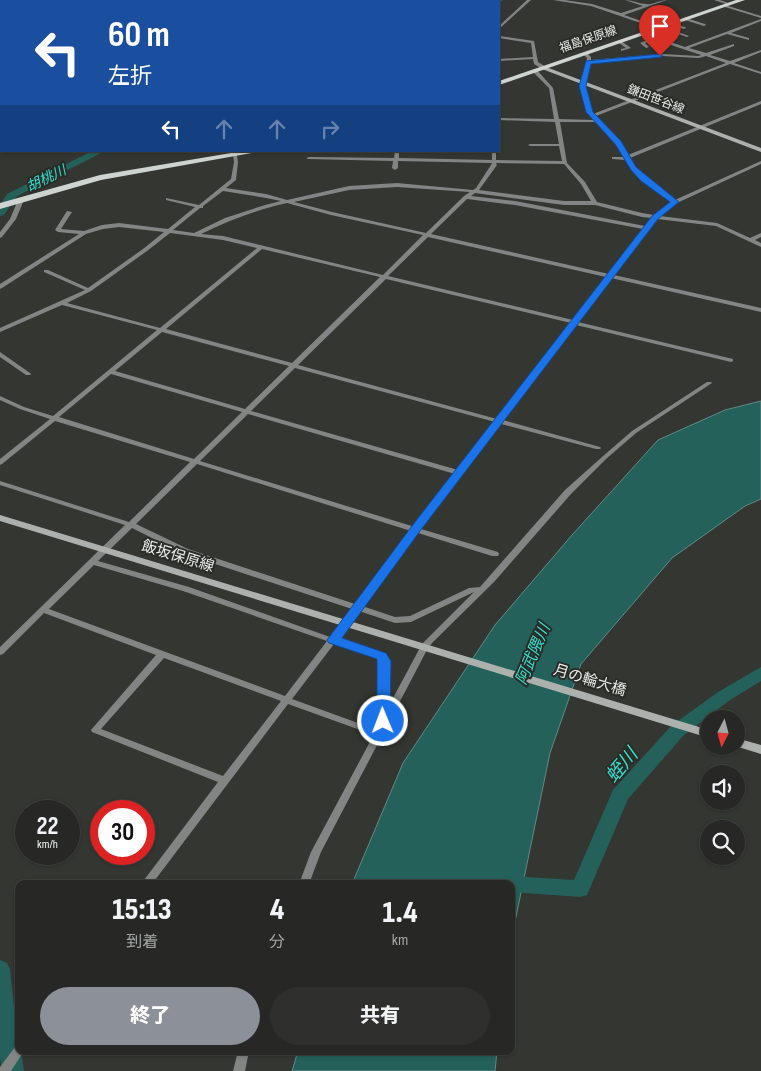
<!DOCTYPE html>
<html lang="ja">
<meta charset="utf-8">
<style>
body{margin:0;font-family:"Sofia Sans Condensed","Noto Sans JP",sans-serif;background:#2f302d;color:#f1f3f6;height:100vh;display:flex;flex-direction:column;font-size:19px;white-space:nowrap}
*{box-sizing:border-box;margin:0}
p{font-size:16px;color:#a4a6a7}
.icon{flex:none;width:28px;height:28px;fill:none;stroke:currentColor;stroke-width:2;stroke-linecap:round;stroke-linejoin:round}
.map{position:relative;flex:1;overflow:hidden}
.side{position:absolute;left:15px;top:880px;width:500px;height:175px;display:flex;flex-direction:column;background:#272825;border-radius:10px;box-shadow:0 1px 4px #0004,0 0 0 1px #434442}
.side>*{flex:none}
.banner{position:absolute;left:0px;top:0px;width:500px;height:152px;box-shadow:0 1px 4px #0004,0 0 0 1px #434442;background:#1a4fa0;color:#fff;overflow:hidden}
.needle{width:32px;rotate:186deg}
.tools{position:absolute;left:700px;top:710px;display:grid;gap:10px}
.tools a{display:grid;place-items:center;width:45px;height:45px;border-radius:50%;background:#272825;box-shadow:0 1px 4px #0004,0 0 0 1px #434442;font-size:25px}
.speed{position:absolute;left:15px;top:800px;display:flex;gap:10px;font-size:25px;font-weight:700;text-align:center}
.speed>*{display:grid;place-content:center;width:65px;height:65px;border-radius:50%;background:#272825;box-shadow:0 1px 4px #0004,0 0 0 1px #434442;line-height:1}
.speed small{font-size:12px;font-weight:400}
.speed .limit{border:8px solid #d22;background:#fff;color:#111}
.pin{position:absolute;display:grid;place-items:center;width:42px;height:42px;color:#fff;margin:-51px -21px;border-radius:50% 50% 50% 0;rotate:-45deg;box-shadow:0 0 5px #0007}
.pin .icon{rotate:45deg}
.me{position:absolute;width:55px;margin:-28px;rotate:359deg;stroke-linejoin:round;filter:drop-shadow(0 0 4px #0008)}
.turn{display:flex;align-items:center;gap:18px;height:105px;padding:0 25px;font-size:22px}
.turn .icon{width:65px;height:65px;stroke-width:2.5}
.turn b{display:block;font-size:35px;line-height:42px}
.lanes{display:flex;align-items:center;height:48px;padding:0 25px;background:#0003;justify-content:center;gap:25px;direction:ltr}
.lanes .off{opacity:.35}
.eta{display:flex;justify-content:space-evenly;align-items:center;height:85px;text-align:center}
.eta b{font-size:30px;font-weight:800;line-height:35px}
.button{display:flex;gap:10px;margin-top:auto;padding:10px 25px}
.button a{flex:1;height:58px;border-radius:30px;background:#8c9099;color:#fff;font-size:20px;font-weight:800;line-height:58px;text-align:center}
.button a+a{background:#2f302d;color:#f1f3f6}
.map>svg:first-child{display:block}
.water{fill:#24615a;stroke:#608b85}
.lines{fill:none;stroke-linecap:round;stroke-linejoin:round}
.river{fill:#24615a;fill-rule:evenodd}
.street{fill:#828583;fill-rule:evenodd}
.secondary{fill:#adb1ae;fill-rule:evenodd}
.primary{fill:#ced4d0;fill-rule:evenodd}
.route{fill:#1a73e8;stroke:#114b97}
.labels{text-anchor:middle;stroke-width:4;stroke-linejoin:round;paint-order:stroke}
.far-street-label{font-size:12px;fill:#ebece9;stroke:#2a2c27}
.far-water-label{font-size:14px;font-style:italic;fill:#33e1d1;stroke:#2a2c27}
.street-label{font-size:15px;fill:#ebece9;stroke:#2a2c27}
.water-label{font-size:16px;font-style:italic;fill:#33e1d1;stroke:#2a2c27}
.near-water-label{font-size:19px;font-style:italic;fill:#33e1d1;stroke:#2a2c27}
</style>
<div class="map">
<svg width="761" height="1071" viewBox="0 0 761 1071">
<rect width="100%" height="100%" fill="#343631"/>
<g class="water">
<path d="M 761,401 L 761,499 L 745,506 L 672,558 L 581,664 L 550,753 L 511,941 L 511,884 L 352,884 L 403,763 L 495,625 L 572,535 L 658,440 L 725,410 Z"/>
<path d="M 298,1051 L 497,1051 L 495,1071 L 292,1071 Z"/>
</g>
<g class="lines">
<g class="river">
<path d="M 494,0 L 503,0 L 499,3 Z"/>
<path d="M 92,151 L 105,151 L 21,194 L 15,198 L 4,215 L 0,216 L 0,205 L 7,194 Z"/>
<path d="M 761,667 L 761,681 L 730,700 L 683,736 L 628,799 L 587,895 L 580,897 L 511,892 L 511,884 L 501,884 L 504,878 L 511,876 L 574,880 L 613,790 L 671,726 L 718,692 Z"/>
<path d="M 0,960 L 7,963 L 10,969 L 19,1051 L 21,1051 L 24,1071 L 2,1071 L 0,1058 Z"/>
</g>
<g class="street">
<path d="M 362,0 L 366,0 L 365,1 L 361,1 Z"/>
<path d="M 527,0 L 531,0 L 499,29 L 499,26 Z"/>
<path d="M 553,0 L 564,0 L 592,4 L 621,13 L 643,6 L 625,0 C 633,0 639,4 646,4 C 653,5 660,0 667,0 L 624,15 L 659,27 L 662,26 L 689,36 L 687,37 L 661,28 L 658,29 L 591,6 Z"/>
<path d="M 714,0 L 720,0 L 731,4 L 729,5 Z"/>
<path d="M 725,5 L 761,16 L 761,18 L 725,7 Z"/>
<path d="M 686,18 L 705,24 L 706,25 L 704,26 L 685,20 L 684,19 Z"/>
<path d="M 761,19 L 761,21 L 731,33 L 749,38 L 749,40 L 727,34 L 689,48 L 706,53 L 734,44 L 734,46 L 710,55 L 730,61 L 761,50 L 761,52 L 734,63 L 761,72 L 761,74 L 730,64 L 596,116 L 621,142 L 628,155 L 761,101 L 761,104 L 630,158 C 640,177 659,187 675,200 L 761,161 L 761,164 L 677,203 L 660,216 L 717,223 L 750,238 L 761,233 L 761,237 L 755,240 L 761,243 L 761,247 L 716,226 L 657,219 L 614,275 L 761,308 L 761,312 L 611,278 L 578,322 L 733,359 L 733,361 L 731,362 L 576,325 L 503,420 L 600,447 L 601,448 L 600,449 L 596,449 L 501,424 L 421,529 L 498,552 L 499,554 L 498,556 L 492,556 L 418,533 L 362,606 L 395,617 L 410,616 L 469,588 L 480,587 L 565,490 L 602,457 L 632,431 L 707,382 L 711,382 L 712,383 L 636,433 L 606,459 L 571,494 L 494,582 L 433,642 L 428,648 L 321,852 L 309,884 L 299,884 L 311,852 L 380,723 L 378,714 L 380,661 L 379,658 L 334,644 L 292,699 L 369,727 L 370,729 L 369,731 L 366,732 L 363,731 L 288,704 L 152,884 L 141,884 L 218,782 L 92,732 L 91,730 L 156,655 L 44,613 L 3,654 L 0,655 L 0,647 L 125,525 L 0,485 L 0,481 L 129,522 L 190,462 L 55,421 L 2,464 L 0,465 L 0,459 L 50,419 L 20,409 L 0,400 L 0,396 L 24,407 L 53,416 L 157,330 L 62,305 L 0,332 L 0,328 L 85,290 L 44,272 L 44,270 L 48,270 L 88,288 L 143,249 L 164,232 L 119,227 L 103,229 L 86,234 L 2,288 L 0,289 L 0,284 L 79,234 L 58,232 L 55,230 L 67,211 L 72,212 L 61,229 L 84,231 L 102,225 L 119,223 L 168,229 L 195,207 L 166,200 L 166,198 L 199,205 L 231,179 L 234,162 L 233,155 L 235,154 L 237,155 L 238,162 L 236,180 L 226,188 L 266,194 L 287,200 L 349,186 L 397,183 L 473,190 L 476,188 L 491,165 L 492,163 L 398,161 L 398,168 L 395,170 L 392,168 L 393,161 L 307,159 L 307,158 L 309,157 L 394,158 L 395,151 L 399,151 L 399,158 L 492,160 L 492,151 L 496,151 L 496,160 L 562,161 L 559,146 L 530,146 L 528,145 L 530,144 L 559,144 L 555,122 L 499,120 L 499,118 L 554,119 L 549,88 L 533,72 L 533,70 L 537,70 L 553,88 L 559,119 L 594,120 L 587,112 L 581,86 L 587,58 L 583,54 L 583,53 L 587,53 L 591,57 L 591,60 L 662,54 L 699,56 L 701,55 L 656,40 L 645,43 L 649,47 L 646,48 L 640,43 L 652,38 L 641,34 L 644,33 L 685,47 ZM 662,56 L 699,58 L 706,56 L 726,63 L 593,114 L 591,112 L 585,86 L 590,63 ZM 560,122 L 596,122 L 617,144 L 625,157 L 612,157 L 612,159 L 626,160 C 636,179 655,190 672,202 L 654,215 L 642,213 L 597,202 L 585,182 L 567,163 ZM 496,163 L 564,164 L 581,184 L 591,201 L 564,201 L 479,190 L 497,165 ZM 397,187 L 470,192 L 464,196 L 426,233 L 332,212 L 294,202 L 349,190 ZM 223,191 L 266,198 L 281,201 L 265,205 L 225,218 L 194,233 L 173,230 L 200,208 L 203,208 L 203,206 ZM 475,193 L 564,205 L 595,205 L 642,217 L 652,218 L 645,226 L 515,201 L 471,196 ZM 467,199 L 515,205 L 643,229 L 609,274 L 431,234 ZM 287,203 L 331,215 L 423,235 L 383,275 L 223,236 L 201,234 C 230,220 256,210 287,203 ZM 170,233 L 223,240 L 257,248 L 160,328 L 67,303 L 91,291 L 147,251 ZM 428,237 L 606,277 L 573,320 L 388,276 ZM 262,249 L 380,277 L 292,363 L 166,329 ZM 386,279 L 571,323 L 497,419 L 298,365 ZM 162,332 L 289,366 L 245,409 L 115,371 ZM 295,368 L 495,422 L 458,470 L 251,411 ZM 111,374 L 242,412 L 194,459 L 59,417 ZM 248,414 L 455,474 L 415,527 L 200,461 ZM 197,464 L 411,531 L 355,604 L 188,549 L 136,524 ZM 132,528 L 182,553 L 352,609 L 330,637 L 189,587 L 98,561 ZM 94,565 L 183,591 L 327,641 L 285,696 L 49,609 ZM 474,592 L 422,644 L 386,711 L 388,661 L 385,654 L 338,639 L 359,611 L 395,623 L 411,622 ZM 164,658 L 281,701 L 223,776 L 101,729 Z"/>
<path d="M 671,23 L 685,27 L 686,28 L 684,29 L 670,25 L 669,24 Z"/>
<path d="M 499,36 L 534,41 L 538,62 L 546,67 L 546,69 L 542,69 L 534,64 L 533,59 L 499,61 L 499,59 L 533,57 L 531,43 L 499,38 Z"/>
<path d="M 619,41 L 621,41 L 631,48 L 621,51 L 621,49 L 626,48 L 619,43 Z"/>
<rect x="0" y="42" width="1" height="3"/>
<rect x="0" y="93" width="1" height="2"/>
<path d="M 21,198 L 24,200 L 16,219 L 2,237 L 0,238 L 0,232 L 10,219 L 18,200 Z"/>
<path d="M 0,352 L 30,373 L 31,374 L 30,375 L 26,375 L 0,357 Z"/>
<path d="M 19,1046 L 19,1051 L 24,1051 L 11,1071 L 0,1071 L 0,1067 L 15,1047 Z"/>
<path d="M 238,1051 L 249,1051 L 245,1071 L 233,1071 Z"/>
</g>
<g class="secondary">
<path d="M 542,67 L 546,67 L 761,148 L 761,152 L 542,69 Z"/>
<rect x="0" y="68" width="1" height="4"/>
<path d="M 0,515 L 709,730 L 709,738 L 0,521 Z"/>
<path d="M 736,738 L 761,745 L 761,754 L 735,746 Z"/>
</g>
<g class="primary">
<path d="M 736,0 L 745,0 L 499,85 L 499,81 Z"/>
<path d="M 243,151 L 263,151 L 101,180 L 0,209 L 0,203 L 100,175 Z"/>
</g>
</g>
<path class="route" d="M 660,54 L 662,54 L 662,57 L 591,64 L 586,86 L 593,112 L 621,141 L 636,167 L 679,202 L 658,219 L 420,531 L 342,638 L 386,653 L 391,661 L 390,721 L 388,725 L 379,725 L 377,721 L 377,659 L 329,643 L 327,640 L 412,526 L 652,216 L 670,202 L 641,181 L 631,170 L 615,144 L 586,112 L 579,86 L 586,61 Z"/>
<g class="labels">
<g class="far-street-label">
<text transform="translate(588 39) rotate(-19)" y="4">福島保原線</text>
<text transform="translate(656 99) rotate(21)" y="4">鎌田笹谷線</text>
</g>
<g class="far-water-label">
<text transform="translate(46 178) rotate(-26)" y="5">胡桃川</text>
</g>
<g class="street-label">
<text transform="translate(178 556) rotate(17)" y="5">飯坂保原線</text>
<text transform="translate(590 680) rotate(17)" y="5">月の輪大橋</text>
</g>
<g class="water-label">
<text transform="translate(532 654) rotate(-67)" y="6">阿武隈川</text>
</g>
<g class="near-water-label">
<text transform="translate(621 765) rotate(-50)" y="7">蛭川</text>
</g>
</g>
</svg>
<div class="tools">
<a><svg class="needle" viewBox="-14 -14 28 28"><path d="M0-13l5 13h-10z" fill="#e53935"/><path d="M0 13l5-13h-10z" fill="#a4a6a7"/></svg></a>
<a><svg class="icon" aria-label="sound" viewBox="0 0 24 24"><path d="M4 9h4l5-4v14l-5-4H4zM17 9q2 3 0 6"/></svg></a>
<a><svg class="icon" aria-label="search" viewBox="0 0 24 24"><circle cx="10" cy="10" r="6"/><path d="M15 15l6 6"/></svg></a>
</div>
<div class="speed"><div>22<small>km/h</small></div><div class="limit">30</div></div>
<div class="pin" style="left:660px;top:56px;background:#d93025"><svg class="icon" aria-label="arrive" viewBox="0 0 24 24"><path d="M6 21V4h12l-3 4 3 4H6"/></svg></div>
<svg class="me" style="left:383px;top:721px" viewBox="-20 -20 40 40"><circle r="17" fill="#1a73e8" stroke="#fff" stroke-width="3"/><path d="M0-11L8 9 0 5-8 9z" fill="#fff"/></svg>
<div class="banner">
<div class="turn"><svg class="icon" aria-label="left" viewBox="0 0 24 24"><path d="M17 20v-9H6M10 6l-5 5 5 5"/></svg><div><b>60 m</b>左折</div></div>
<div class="lanes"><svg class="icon" aria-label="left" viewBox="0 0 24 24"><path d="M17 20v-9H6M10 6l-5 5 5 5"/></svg><svg class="icon off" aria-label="ahead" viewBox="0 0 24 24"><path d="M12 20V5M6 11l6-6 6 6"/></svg><svg class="icon off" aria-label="ahead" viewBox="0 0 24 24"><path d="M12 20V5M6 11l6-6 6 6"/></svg><svg class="icon off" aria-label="right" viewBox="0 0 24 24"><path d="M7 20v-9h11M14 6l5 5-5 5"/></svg></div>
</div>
<section class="side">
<div class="eta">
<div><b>15:13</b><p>到着</p></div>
<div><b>4</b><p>分</p></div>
<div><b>1.4</b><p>km</p></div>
</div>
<div class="button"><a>終了</a><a>共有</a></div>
</section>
</div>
